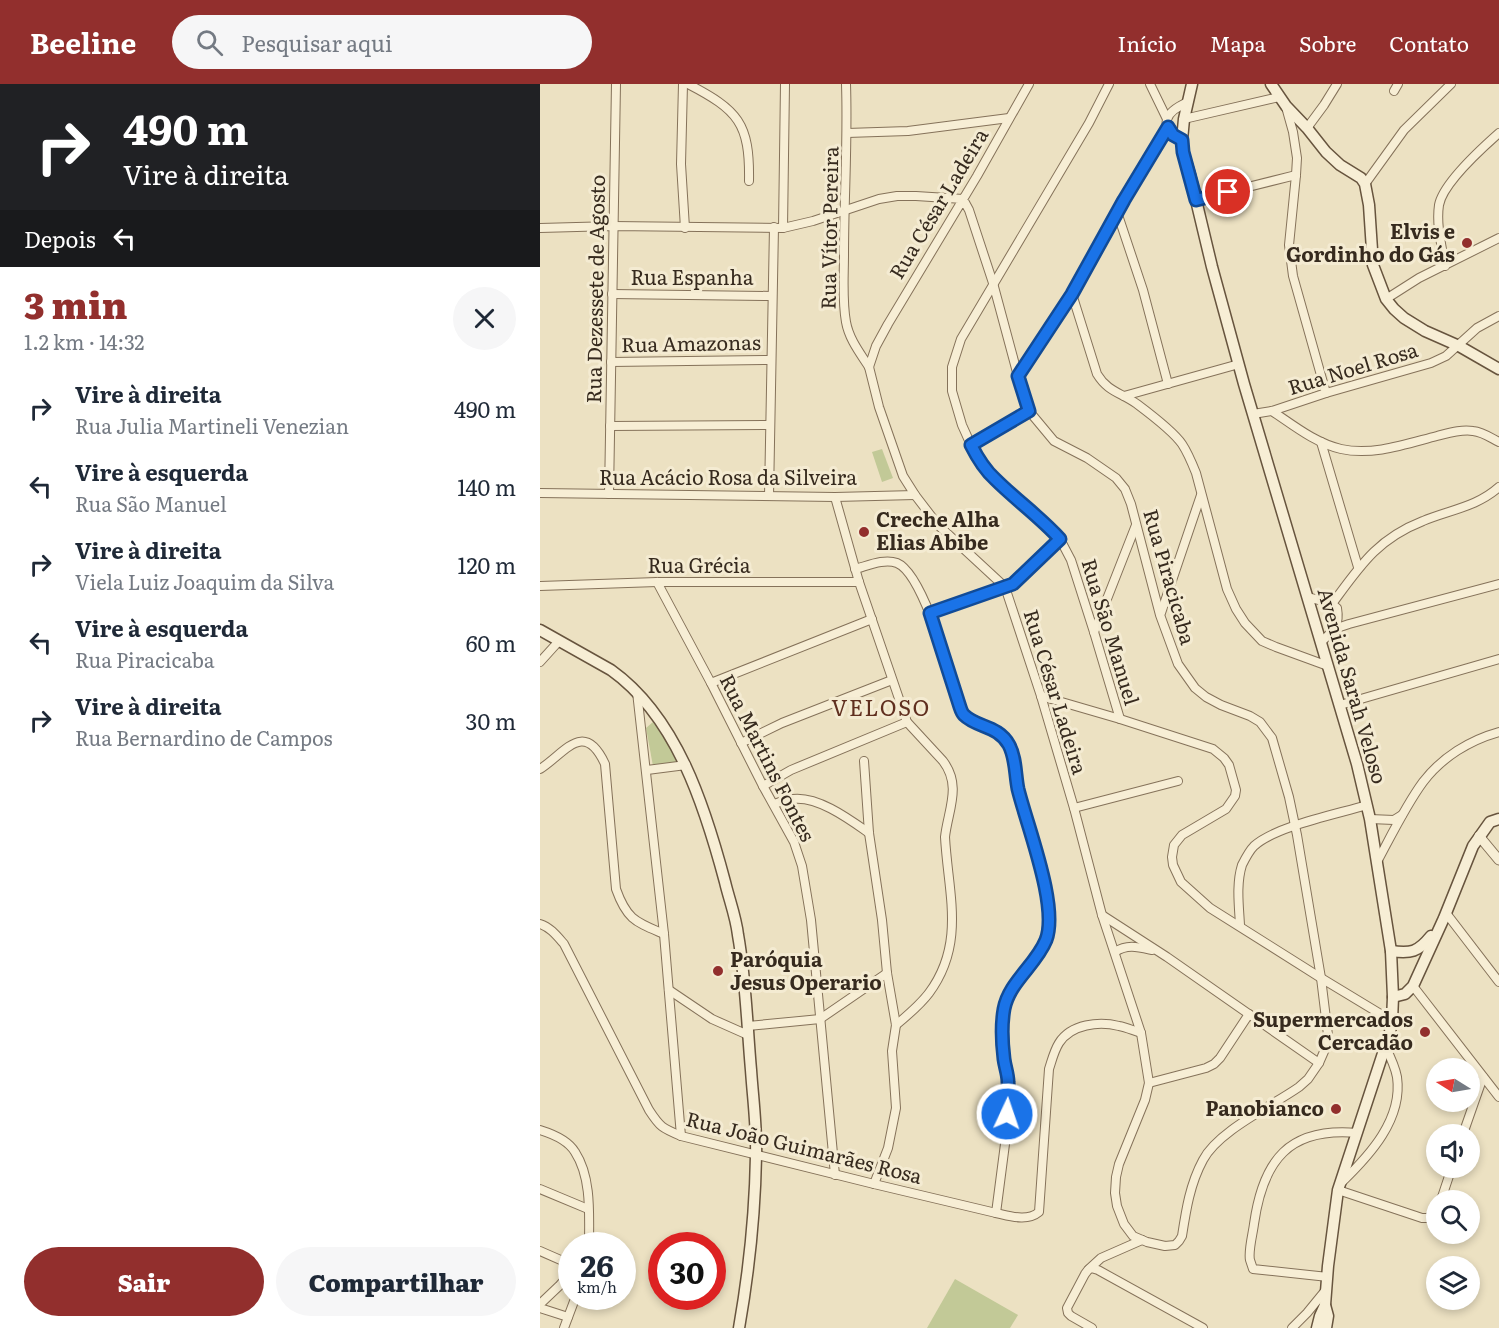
<!DOCTYPE html>
<html lang="pt">
<meta charset="utf-8">
<style>
body{margin:0;font-family:Literata,serif;background:#f6f6f7;color:#1f2937;height:100vh;display:flex;flex-direction:column;font-size:22px;white-space:nowrap}
*{box-sizing:border-box;margin:0}
p{font-size:20px;color:#747a83}
.icon{flex:none;width:33px;height:33px;fill:none;stroke:currentColor;stroke-width:2;stroke-linecap:round;stroke-linejoin:round}
.map{position:relative;flex:1;overflow:hidden}
.side{display:flex;flex-direction:column;background:#fff;width:540px}
.side>*{flex:none}
.banner{background:#202124;color:#fff;overflow:hidden}
.needle{width:39px;rotate:281deg}
.tools{position:absolute;left:886px;top:974px;display:grid;gap:12px}
.tools a{display:grid;place-items:center;width:54px;height:54px;border-radius:50%;background:#fff;box-shadow:0 3px 9px #0003;font-size:30px}
.speed{position:absolute;left:18px;top:1148px;display:flex;gap:12px;font-size:30px;font-weight:700;text-align:center}
.speed>*{display:grid;place-content:center;width:78px;height:78px;border-radius:50%;background:#fff;box-shadow:0 3px 9px #0003;line-height:1}
.speed small{font-size:15px;font-weight:400}
.speed .limit{border:9px solid #d22;background:#fff;color:#111}
.pin{position:absolute;display:grid;place-items:center;width:51px;height:51px;color:#fff;margin:-26px;border:3px solid #fff;border-radius:50%;box-shadow:0 2px 6px #0007}
.me{position:absolute;width:66px;margin:-33px;rotate:3deg;stroke-linejoin:round;filter:drop-shadow(0 0 4px #0008)}
.turn{display:flex;align-items:center;gap:21px;height:126px;padding:0 24px;font-size:27px}
.turn .icon{width:78px;height:78px;stroke-width:2.5}
.turn b{display:block;font-size:42px;line-height:51px}
.then{display:flex;align-items:center;height:57px;padding:0 24px;background:#0003;gap:12px;font-size:22px}
.round{display:grid;place-items:center;flex:none;width:63px;height:63px;border-radius:32px;background:#f6f6f7}
.headline{display:flex;align-items:center;justify-content:space-between;height:102px;padding:0 24px}
h1{font-size:36px;font-weight:800;line-height:45px;color:#922f2d}
.button{display:flex;gap:12px;margin-top:auto;padding:12px 24px}
.button a{flex:1;height:69px;border-radius:36px;background:#922f2d;color:#fff;font-size:24px;font-weight:800;line-height:69px;text-align:center}
.button a+a{background:#f6f6f7;color:#1f2937}
ul{padding:0;list-style:none}
li{display:flex;align-items:center;gap:18px;height:78px;padding:0 24px}
li div{flex:1}
li b{display:block;font-size:22px}
li em{font-style:normal}
header{display:flex;align-items:center;gap:36px;box-sizing:border-box;height:84px;padding:0 30px;background:#922f2d;color:#fff}
header strong{font-size:28px}
nav{display:flex;gap:33px;margin-inline-start:auto;font-size:21px}
.search{width:420px;height:54px;background:#f6f6f7;display:flex;align-items:center;gap:15px;box-sizing:border-box;padding:0 21px;border-radius:33px;color:#747a83;font-size:22px}
main{display:flex;flex:1;min-height:0}
.map>svg:first-child{display:block}
.green{fill:#c2c997}
.lines{fill:none;stroke-linecap:round;stroke-linejoin:round}
.minor-casing{stroke:#85725a;stroke-width:10}
.tertiary-casing{stroke:#85725a;stroke-width:11}
.secondary-casing{stroke:#67543e;stroke-width:13}
.minor{stroke:#f7eed5;stroke-width:8}
.tertiary{stroke:#f7eed5;stroke-width:9}
.secondary{stroke:#f7eed5;stroke-width:10}
.route-casing{stroke:#114b97;stroke-width:15}
.route{stroke:#1a73e8;stroke-width:10}
.poi-dot{fill:#922f2d;stroke:#f4ebd2;stroke-width:2}
.labels{text-anchor:middle;stroke-width:6;stroke-linejoin:round;paint-order:stroke}
.street-label{font-size:20px;fill:#362a1e;stroke:#f4ebd2}
.poi-label{font-size:20px;font-weight:bold;fill:#362a1e;stroke:#f4ebd2;text-anchor:end}
.quarter-label{font-size:22px;letter-spacing:1.5px;fill:#602f1f;stroke:#f4ebd2}
</style>
<header>
<strong>Beeline</strong>
<div class="search"><svg class="icon" aria-label="search" viewBox="0 0 24 24"><circle cx="10" cy="10" r="6"/><path d="M15 15l6 6"/></svg>Pesquisar aqui</div>
<nav><a>Início</a><a>Mapa</a><a>Sobre</a><a>Contato</a></nav>
</header>
<main>
<section class="side">
<div class="banner">
<div class="turn"><svg class="icon" aria-label="right" viewBox="0 0 24 24"><path d="M7 20v-9h11M14 6l5 5-5 5"/></svg><div><b>490 m</b>Vire à direita</div></div>
<div class="then">Depois<svg class="icon" aria-label="left" viewBox="0 0 24 24"><path d="M17 20v-9H6M10 6l-5 5 5 5"/></svg></div>
</div>
<div class="headline"><div><h1>3 min</h1><p>1.2 km · 14:32</p></div><a class="round"><svg class="icon" aria-label="close" viewBox="0 0 24 24"><path d="M6 6l12 12M18 6L6 18"/></svg></a></div>
<ul>
<li><svg class="icon" aria-label="right" viewBox="0 0 24 24"><path d="M7 20v-9h11M14 6l5 5-5 5"/></svg><div><b>Vire à direita</b><p>Rua Julia Martineli Venezian</p></div><em>490 m</em></li>
<li><svg class="icon" aria-label="left" viewBox="0 0 24 24"><path d="M17 20v-9H6M10 6l-5 5 5 5"/></svg><div><b>Vire à esquerda</b><p>Rua São Manuel</p></div><em>140 m</em></li>
<li><svg class="icon" aria-label="right" viewBox="0 0 24 24"><path d="M7 20v-9h11M14 6l5 5-5 5"/></svg><div><b>Vire à direita</b><p>Viela Luiz Joaquim da Silva</p></div><em>120 m</em></li>
<li><svg class="icon" aria-label="left" viewBox="0 0 24 24"><path d="M17 20v-9H6M10 6l-5 5 5 5"/></svg><div><b>Vire à esquerda</b><p>Rua Piracicaba</p></div><em>60 m</em></li>
<li><svg class="icon" aria-label="right" viewBox="0 0 24 24"><path d="M7 20v-9h11M14 6l5 5-5 5"/></svg><div><b>Vire à direita</b><p>Rua Bernardino de Campos</p></div><em>30 m</em></li>
</ul>
<div class="button"><a>Sair</a><a>Compartilhar</a></div>
</section>
<div class="map">
<svg width="959" height="1244" viewBox="0 0 959 1244">
<rect width="100%" height="100%" fill="#ece1c2"/>
<g class="green">
<path d="M 342,365 L 353,394 L 342,398 L 332,368 Z"/>
<path d="M 113,638 L 127,656 L 137,680 L 113,682 L 106,644 Z"/>
<path d="M 415,1195 L 478,1231 L 470,1244 L 387,1244 Z"/>
</g>
<g class="lines">
<defs>
<g id="minor">
<path d="M 143,0 L 141,80 L 145,144"/>
<path d="M 148,0 C 198,26 210,39 209,97"/>
<path d="M 306,0 C 308,57 304,113 304,170 C 304,192 302,216 306,238 C 309,255 320,269 329,283"/>
<path d="M 569,0 L 549,39 L 421,255 L 412,283 L 412,307 L 422,341 L 431,361 L 438,373 L 454,394 L 508,442 L 520,455 L 531,476 L 554,548 L 580,635"/>
<path d="M 610,0 L 627,35"/>
<path d="M 854,7 L 858,0"/>
<path d="M 746,23 L 753,48 L 757,74 L 756,91 L 749,161 L 753,192 L 786,309"/>
<path d="M 644,35 L 739,13"/>
<path d="M 767,44 L 784,21 L 797,0"/>
<path d="M 307,49 L 368,47 L 469,34"/>
<path d="M 642,56 C 617,42 625,28 648,18"/>
<path d="M 825,100 L 864,46 L 911,0"/>
<path d="M 656,116 L 756,91"/>
<path d="M 577,128 L 603,206 L 628,300"/>
<path d="M 0,144 L 73,142 L 243,144 L 273,137 L 339,115 L 357,112 L 376,112 L 423,115 L 429,126 L 453,199 L 478,292 L 489,327 L 514,357 L 547,374 L 576,394 L 585,405 L 591,420 L 620,531 L 638,580 L 655,604 L 666,613 L 681,621 L 710,632 L 720,638 L 732,654 L 749,713 L 757,751 L 781,894 L 788,951 L 786,963 L 779,979 L 768,995 L 759,1003 C 732,1022 678,1047 663,1076 C 650,1100 646,1126 642,1152 L 639,1157 L 635,1161 L 625,1162 L 607,1158 L 593,1152 L 584,1140 L 577,1122 L 575,1109 L 576,1093 L 579,1080 L 605,1016 L 609,999 L 601,949 L 562,831 L 534,724 L 501,612 L 465,503 L 398,441 L 375,411 L 363,392 L 339,323 L 329,283 L 336,262 L 348,240 L 437,92 L 489,0"/>
<path d="M 243,144 L 245,0"/>
<path d="M 905,182 C 902,163 896,141 899,121 C 903,99 942,64 959,49"/>
<path d="M 72,210 L 232,212"/>
<path d="M 532,210 L 557,290 C 568,308 580,308 597,320 C 609,329 633,347 642,360 C 648,369 652,379 656,389 L 687,505 L 696,525 L 705,539 L 722,557 L 736,563 L 788,582"/>
<path d="M 846,215 L 879,194 L 959,154"/>
<path d="M 71,278 L 231,276"/>
<path d="M 478,292 L 532,210 L 584,116 L 628,43"/>
<path d="M 584,312 L 699,280"/>
<path d="M 732,327 C 753,341 775,359 801,365 C 833,372 866,360 897,352 C 909,349 921,345 933,347 C 943,348 951,354 959,358"/>
<path d="M 713,330 L 732,327 L 786,309 L 891,279 L 906,272 L 937,244 L 959,232"/>
<path d="M 70,342 L 230,341"/>
<path d="M 781,358 L 818,483"/>
<path d="M 431,361 L 489,327"/>
<path d="M 0,409 L 295,413 L 375,411"/>
<path d="M 69,410 L 76,0"/>
<path d="M 229,412 L 234,143"/>
<path d="M 295,413 L 319,498 L 367,638 L 403,677 C 422,702 408,726 405,753 C 408,809 426,859 389,909 C 380,921 368,931 356,941"/>
<path d="M 315,485 C 327,482 344,474 357,479 C 384,490 411,594 420,623 L 425,631 L 455,646 L 464,653 L 473,669 L 478,705 L 507,812 L 509,833 L 509,845 L 507,855 L 502,864 L 477,898 L 467,916 L 464,924 L 462,955 L 468,996 L 465,1060 L 456,1129 C 470,1132 487,1138 499,1128 L 509,985 C 512,976 514,967 519,959 C 531,940 559,937 579,942 C 586,943 594,947 601,949"/>
<path d="M 117,498 L 171,599 L 223,702 L 254,758 L 262,782 L 271,836 L 295,1091"/>
<path d="M 0,502 L 117,498 L 319,498"/>
<path d="M 767,513 L 791,519 L 797,524 C 800,542 794,546 781,558"/>
<path d="M 792,520 C 820,482 837,455 883,437 C 909,426 937,423 959,403"/>
<path d="M 390,529 L 473,500 L 520,455"/>
<path d="M 621,529 L 661,411"/>
<path d="M 794,545 L 809,540 L 959,500"/>
<path d="M 554,548 L 596,441"/>
<path d="M 0,578 L 19,557"/>
<path d="M 171,599 L 332,535"/>
<path d="M 97,608 L 124,850 L 141,1052"/>
<path d="M 501,612 L 580,635 L 673,665 L 684,674 L 689,681 L 696,706 L 695,712 L 686,725 L 642,751 L 634,761 L 632,773 L 633,781 L 641,798 L 670,824 L 781,894 L 852,937"/>
<path d="M 800,621 L 959,575"/>
<path d="M 201,659 L 242,639 L 352,596"/>
<path d="M 324,677 L 329,749 L 342,836 L 347,889 L 356,941 L 352,967 L 356,1024 L 348,1064 L 334,1100"/>
<path d="M 0,685 C 25,669 44,635 65,680 L 76,805 C 87,836 96,838 124,850"/>
<path d="M 107,686 L 146,681"/>
<path d="M 223,702 L 251,686 L 367,638"/>
<path d="M 234,720 C 240,718 246,716 253,715 C 278,712 309,735 329,749"/>
<path d="M 534,724 L 638,697"/>
<path d="M 830,735 L 854,736 L 862,731"/>
<path d="M 837,778 C 851,752 866,721 883,698 C 902,673 930,656 959,648"/>
<path d="M 906,829 L 959,898"/>
<path d="M 562,831 L 627,873 L 779,979"/>
<path d="M 0,840 C 10,843 17,852 24,860 L 109,1026 C 120,1043 122,1044 141,1052 L 334,1100 L 456,1129"/>
<path d="M 700,841 C 699,822 696,800 702,781 C 705,775 709,767 714,762 C 736,742 798,730 827,721"/>
<path d="M 575,868 C 587,860 598,863 612,866"/>
<path d="M 873,902 L 959,1013"/>
<path d="M 129,906 L 172,935 L 208,951"/>
<path d="M 208,942 L 280,935 L 347,889"/>
<path d="M 609,999 L 666,984 L 674,980 L 680,974 L 709,930"/>
<path d="M 0,1046 C 13,1050 28,1056 35,1068 C 52,1094 49,1132 49,1161"/>
<path d="M 923,1050 L 943,993"/>
<path d="M 802,1098 C 830,1071 863,1035 857,993 C 855,982 850,972 845,962"/>
<path d="M 0,1105 L 48,1125"/>
<path d="M 798,1106 L 882,1134 L 888,1134 L 897,1127"/>
<path d="M 901,1116 L 912,1083"/>
<path d="M 0,1167 L 32,1181"/>
<path d="M 549,1185 L 561,1174 L 602,1156"/>
<path d="M 788,1193 L 713,1185 C 712,1182 711,1179 710,1176 C 708,1167 713,1149 714,1140 C 723,1076 749,1043 817,1049"/>
<path d="M 0,1220 L 19,1202 L 32,1187"/>
<path d="M 0,1224 L 28,1233"/>
<path d="M 24,1244 L 36,1212"/>
<path d="M 552,1244 L 531,1232 L 528,1229 L 527,1224 L 545,1190 L 548,1186 L 551,1184 L 558,1186 L 663,1244"/>
<path d="M 752,1244 L 767,1229 L 785,1207"/>
</g>
<path id="tertiary" d="M 939,752 L 959,776"/>
<g id="secondary">
<path d="M 652,0 L 644,35 L 642,56 L 643,68 L 650,91 L 672,183 L 704,300 L 817,680 L 830,735 L 851,867 L 853,913 L 852,937 L 850,948 L 798,1106 L 788,1182 L 785,1221 L 788,1232 L 786,1244"/>
<path d="M 731,0 L 746,22 L 767,44 L 786,68 L 800,81 L 821,94 L 825,100 L 829,121 L 833,181 L 846,215 L 854,225 L 864,234 L 885,247 L 919,262 L 959,285"/>
<path d="M 0,546 L 71,586 C 137,633 165,723 185,798 C 189,815 196,833 198,851 C 206,896 207,941 211,986 C 213,1015 217,1044 216,1072 C 215,1130 209,1187 199,1244"/>
<path d="M 851,867 C 871,870 878,868 891,852"/>
<path d="M 853,913 L 865,910 L 873,902 L 904,834 L 933,762 L 950,738 L 959,735"/>
<path d="M 777,1244 L 780,1232 L 785,1221"/>
</g>
</defs>
<use href="#minor" class="minor-casing"/>
<use href="#tertiary" class="tertiary-casing"/>
<use href="#secondary" class="secondary-casing"/>
<use href="#minor" class="minor"/>
<use href="#tertiary" class="tertiary"/>
<use href="#secondary" class="secondary"/>
</g>
<g class="lines">
<defs>
<path id="route" d="M 467,1030 C 467,1019 469,1008 468,998 C 468,990 465,983 464,975 C 462,959 461,942 464,925 C 469,898 496,881 506,856 C 519,822 487,742 478,705 C 475,690 476,674 469,661 C 458,641 437,644 424,631 C 422,629 421,626 420,623 L 390,529 L 473,500 L 520,455 C 500,433 476,416 455,395 C 445,386 437,373 431,361 L 489,327 L 478,292 L 532,210 L 584,116 L 628,43 L 633,51 L 642,56 L 643,68 L 656,116 L 688,108"/>
</defs>
<use href="#route" class="route-casing"/>
<use href="#route" class="route"/>
</g>
<g class="poi-dot">
<circle cx="927" cy="159" r="6"/>
<circle cx="324" cy="448" r="6"/>
<circle cx="178" cy="887" r="6"/>
<circle cx="885" cy="948" r="6"/>
<circle cx="796" cy="1025" r="6"/>
</g>
<g class="labels">
<g class="street-label">
<text transform="translate(399 120) rotate(-59)" y="7">Rua César Ladeira</text>
<text transform="translate(290 144) rotate(-89)" y="7">Rua Vítor Pereira</text>
<text x="152" y="201">Rua Espanha</text>
<text transform="translate(56 205) rotate(-89)" y="7">Rua Dezessete de Agosto</text>
<text transform="translate(151 260) rotate(-1)" y="7">Rua Amazonas</text>
<text transform="translate(813 285) rotate(-17)" y="7">Rua Noel Rosa</text>
<text x="188" y="401">Rua Acácio Rosa da Silveira</text>
<text x="159" y="489">Rua Grécia</text>
<text transform="translate(629 493) rotate(74)" y="7">Rua Piracicaba</text>
<text transform="translate(570 548) rotate(73)" y="7">Rua São Manuel</text>
<text transform="translate(812 602) rotate(74)" y="7">Avenida Sarah Veloso</text>
<text transform="translate(515 608) rotate(73)" y="7">Rua César Ladeira</text>
<text transform="translate(227 674) rotate(63)" y="7">Rua Martins Fontes</text>
<text transform="translate(264 1064) rotate(14)" y="7">Rua João Guimarães Rosa</text>
</g>
<g class="poi-label">
<text x="915" y="155">Elvis e<tspan x="915" dy="23">Gordinho do Gás</tspan></text>
<text x="336" y="443" text-anchor="start">Creche Alha<tspan x="336" dy="23">Elias Abibe</tspan></text>
<text x="190" y="883" text-anchor="start">Paróquia<tspan x="190" dy="23">Jesus Operario</tspan></text>
<text x="873" y="943">Supermercados<tspan x="873" dy="23">Cercadão</tspan></text>
<text x="784" y="1032">Panobianco</text>
</g>
<g class="quarter-label">
<text x="341" y="632">VELOSO</text>
</g>
</g>
</svg>
<div class="tools">
<a><svg class="needle" viewBox="-14 -14 28 28"><path d="M0-13l5 13h-10z" fill="#e53935"/><path d="M0 13l5-13h-10z" fill="#747a83"/></svg></a>
<a><svg class="icon" aria-label="sound" viewBox="0 0 24 24"><path d="M4 9h4l5-4v14l-5-4H4zM17 9q2 3 0 6"/></svg></a>
<a><svg class="icon" aria-label="search" viewBox="0 0 24 24"><circle cx="10" cy="10" r="6"/><path d="M15 15l6 6"/></svg></a>
<a><svg class="icon" aria-label="layers" viewBox="0 0 24 24"><path d="M12 4l9 5-9 5-9-5zM3 14l9 5 9-5"/></svg></a>
</div>
<div class="speed"><div>26<small>km/h</small></div><div class="limit">30</div></div>
<div class="pin" style="left:688px;top:108px;background:#d93025"><svg class="icon" aria-label="arrive" viewBox="0 0 24 24"><path d="M6 21V4h12l-3 4 3 4H6"/></svg></div>
<svg class="me" style="left:467px;top:1030px" viewBox="-20 -20 40 40"><circle r="17" fill="#1a73e8" stroke="#fff" stroke-width="3"/><path d="M0-11L8 9 0 5-8 9z" fill="#fff"/></svg>
</div>
</main>
